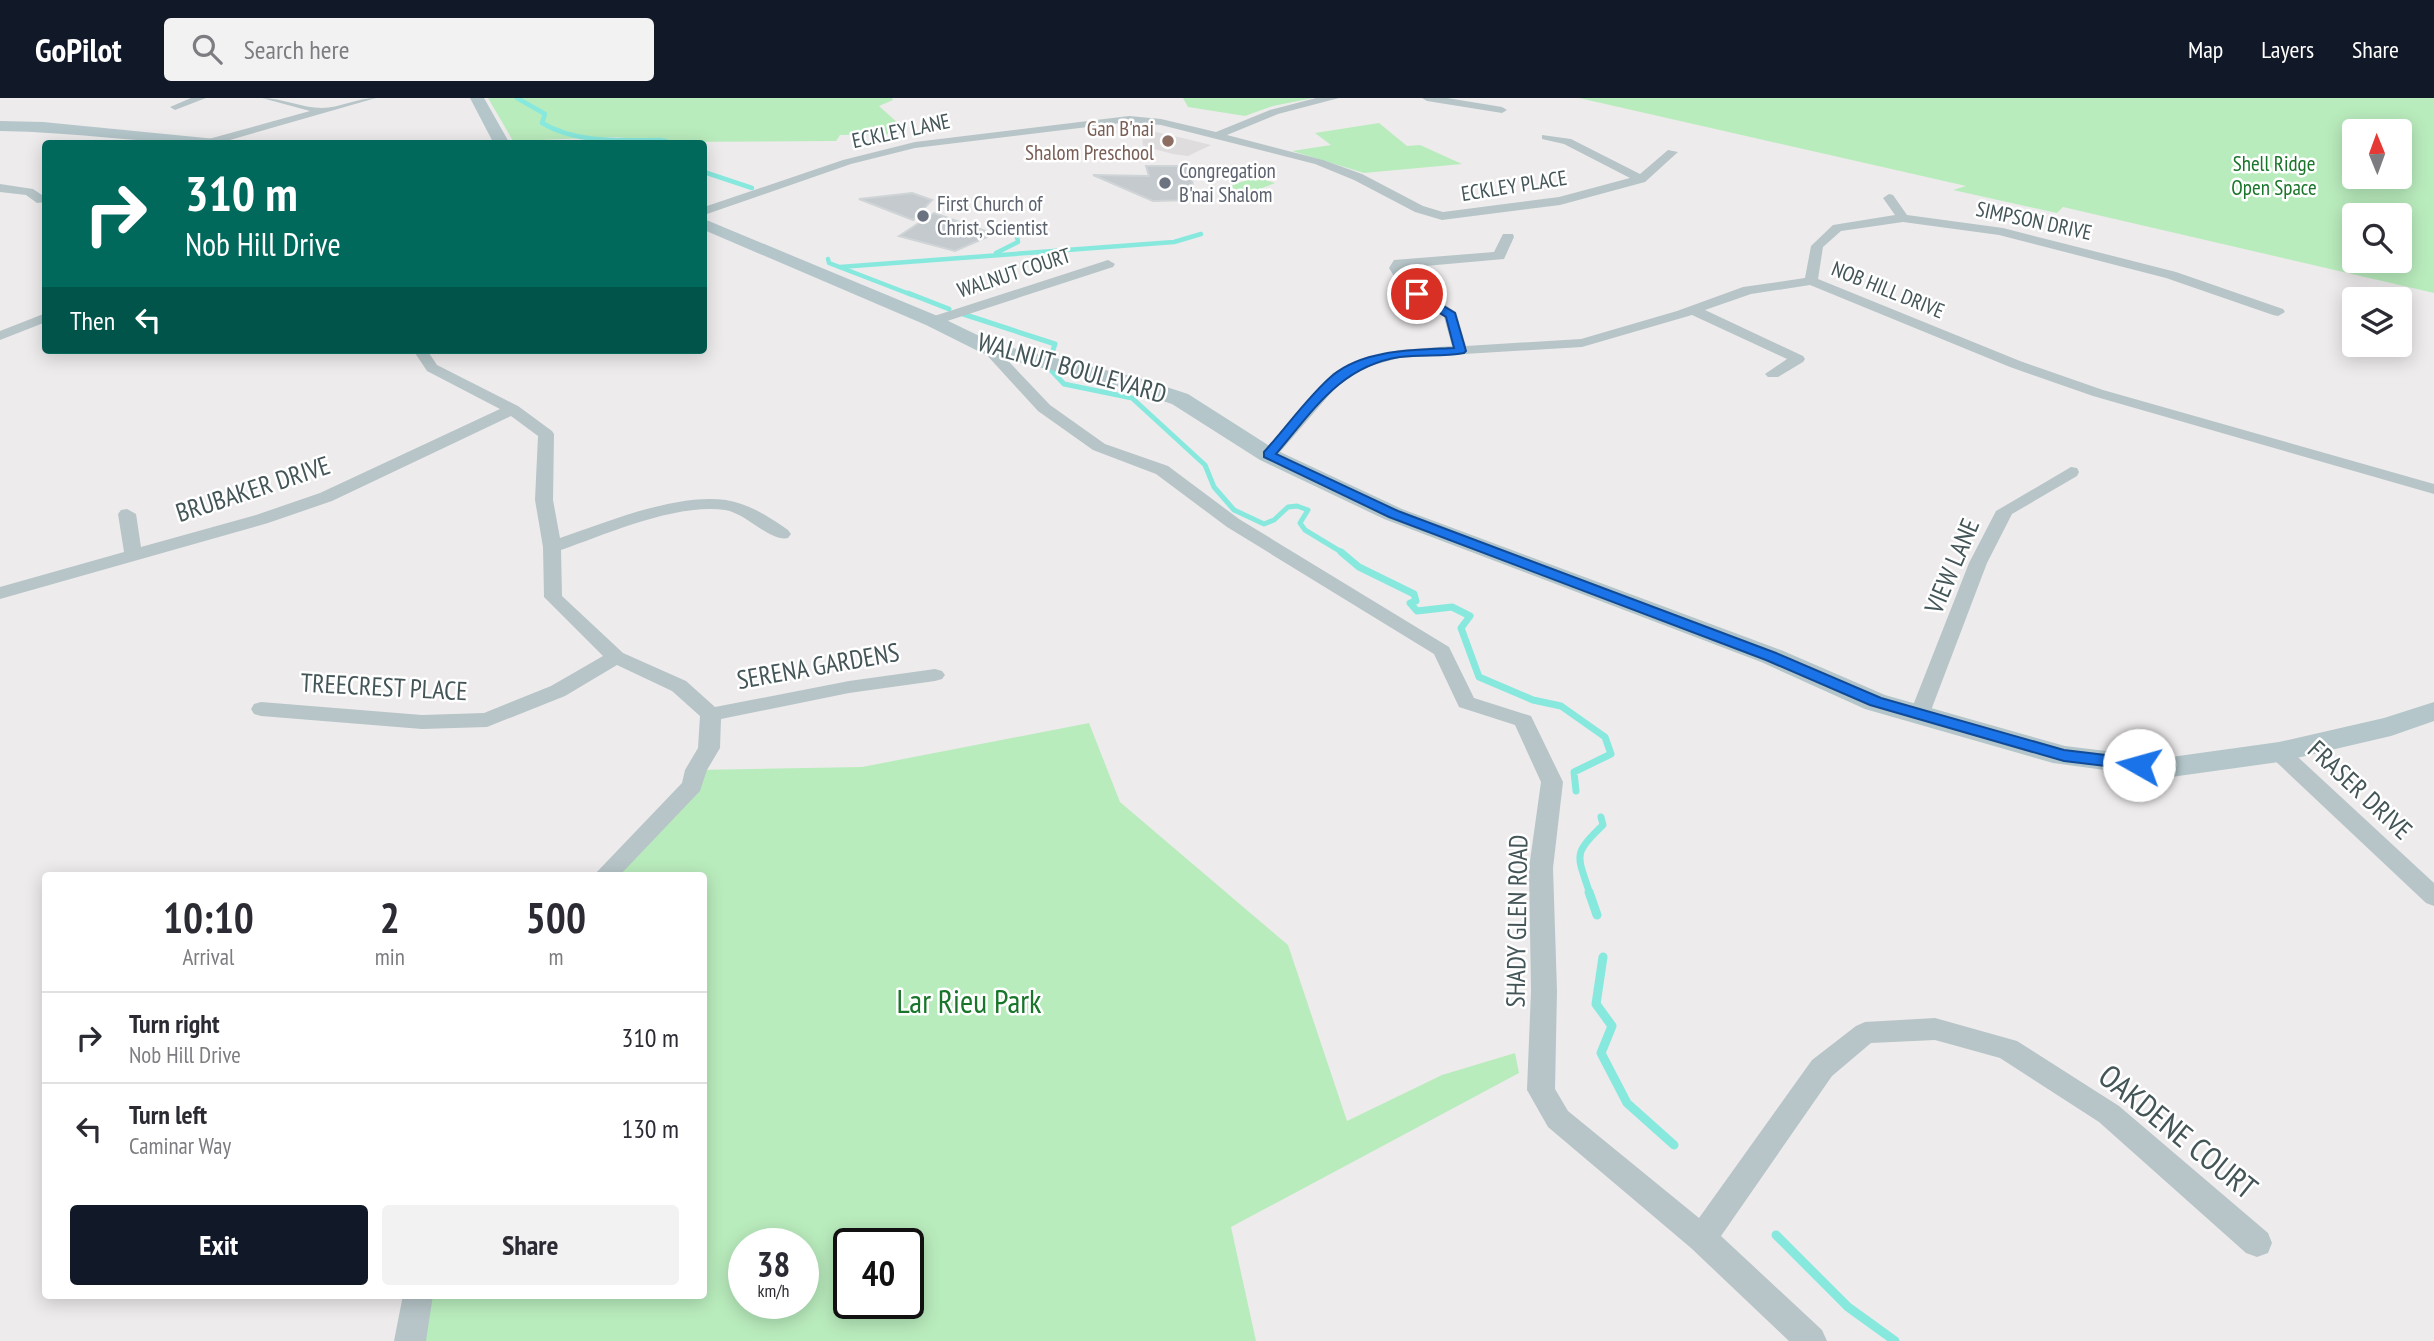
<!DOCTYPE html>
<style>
body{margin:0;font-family:"PT Sans Narrow",sans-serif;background:#f2f2f3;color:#2b2b33;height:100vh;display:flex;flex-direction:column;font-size:26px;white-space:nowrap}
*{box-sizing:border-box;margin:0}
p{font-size:23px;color:#7c7c81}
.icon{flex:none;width:38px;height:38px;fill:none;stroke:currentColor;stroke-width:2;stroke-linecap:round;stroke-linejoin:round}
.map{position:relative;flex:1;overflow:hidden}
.panel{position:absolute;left:42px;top:774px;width:665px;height:427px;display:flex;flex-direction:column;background:#fff;border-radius:7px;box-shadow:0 4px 18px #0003}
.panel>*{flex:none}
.banner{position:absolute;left:42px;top:42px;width:665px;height:214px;border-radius:7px;box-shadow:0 4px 18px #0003;background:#00695c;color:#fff;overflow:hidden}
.needle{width:46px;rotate:359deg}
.tools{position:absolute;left:2342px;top:21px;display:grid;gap:14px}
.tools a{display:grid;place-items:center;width:70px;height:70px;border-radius:7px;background:#fff;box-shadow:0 4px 18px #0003;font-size:35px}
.speed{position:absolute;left:728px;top:1130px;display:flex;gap:14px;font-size:35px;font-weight:700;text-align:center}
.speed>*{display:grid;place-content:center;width:91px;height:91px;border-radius:50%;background:#fff;box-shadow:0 4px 18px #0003;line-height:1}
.speed small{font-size:18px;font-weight:400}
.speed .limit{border:4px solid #111;border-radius:10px;background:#fff;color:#111}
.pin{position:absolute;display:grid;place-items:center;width:60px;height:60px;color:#fff;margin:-30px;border:4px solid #fff;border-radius:50%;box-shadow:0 2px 7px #0007}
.me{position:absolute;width:77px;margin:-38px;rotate:277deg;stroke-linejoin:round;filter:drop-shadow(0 0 5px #0008)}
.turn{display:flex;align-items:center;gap:24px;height:147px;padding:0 28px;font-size:32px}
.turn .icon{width:91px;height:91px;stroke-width:2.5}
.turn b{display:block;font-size:49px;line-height:60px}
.then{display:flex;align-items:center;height:66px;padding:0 28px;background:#0003;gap:14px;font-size:26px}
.eta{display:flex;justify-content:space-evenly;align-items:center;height:119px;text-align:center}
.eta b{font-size:42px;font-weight:700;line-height:49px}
.action{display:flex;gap:14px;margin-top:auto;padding:14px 28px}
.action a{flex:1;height:80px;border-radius:7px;background:#111827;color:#fff;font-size:28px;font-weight:700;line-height:80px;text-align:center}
.action a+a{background:#f2f2f3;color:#2b2b33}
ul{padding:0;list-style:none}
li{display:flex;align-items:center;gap:21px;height:91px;padding:0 28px;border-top:2px solid #e1e1e2}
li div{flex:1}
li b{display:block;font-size:26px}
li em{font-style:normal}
header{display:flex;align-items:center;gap:42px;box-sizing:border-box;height:98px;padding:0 35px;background:#111827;color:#fff}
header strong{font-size:33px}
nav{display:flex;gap:38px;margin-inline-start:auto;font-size:24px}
.search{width:490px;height:63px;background:#f2f2f3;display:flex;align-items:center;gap:18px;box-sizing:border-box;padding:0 24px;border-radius:7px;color:#7c7c81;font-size:26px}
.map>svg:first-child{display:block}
.education{fill:#dfdcdd}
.green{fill:#b9ecbd;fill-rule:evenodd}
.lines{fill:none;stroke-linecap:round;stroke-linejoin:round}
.stream-far3{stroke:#87e8de;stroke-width:4.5}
.stream-far2{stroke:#87e8de;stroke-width:5}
.stream-far1{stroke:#87e8de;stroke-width:7}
.stream{stroke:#87e8de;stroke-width:9}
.building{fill:#c5cace;stroke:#cfd4d7;stroke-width:2}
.street{fill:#b7c5c8;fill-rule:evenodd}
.secondary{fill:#b4c6ca;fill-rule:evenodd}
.route{fill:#1a73e8;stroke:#114b97;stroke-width:2}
.education-dot{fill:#8d6e63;stroke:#fff;stroke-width:2.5}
.worship-dot{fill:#6b7280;stroke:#fff;stroke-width:2.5}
.labels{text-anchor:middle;stroke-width:5;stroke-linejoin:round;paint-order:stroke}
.far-education-label{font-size:21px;fill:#785e54;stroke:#fff;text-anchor:end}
.far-street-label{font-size:21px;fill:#445558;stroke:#fff}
.far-park-label{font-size:21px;fill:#19752a;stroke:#fff}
.far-worship-label{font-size:21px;fill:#5b616d;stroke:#fff;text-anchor:start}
.street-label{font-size:26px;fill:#445558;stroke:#fff}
.near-park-label{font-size:32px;fill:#19752a;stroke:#fff}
.near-street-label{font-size:32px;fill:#445558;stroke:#fff}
</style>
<header>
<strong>GoPilot</strong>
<div class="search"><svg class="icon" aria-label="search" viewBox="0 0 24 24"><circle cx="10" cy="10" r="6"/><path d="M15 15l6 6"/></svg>Search here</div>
<nav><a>Map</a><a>Layers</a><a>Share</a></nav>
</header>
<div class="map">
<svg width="2434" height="1243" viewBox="0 0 2434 1243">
<rect width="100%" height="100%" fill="#eeebec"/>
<path class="education" d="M 1147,32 L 1174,38 L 1211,47 L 1188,58 L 1173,56 L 1143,48 L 1142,35 Z"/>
<g class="green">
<path d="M 488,0 L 892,0 L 893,2 L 879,8 L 899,26 L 901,36 L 840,37 L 836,43 L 661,44 L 617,39 L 513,43 Z"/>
<path d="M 1183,0 L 1313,0 L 1273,8 L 1245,18 L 1188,9 Z"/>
<path d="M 1579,0 L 2434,0 L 2434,195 L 2063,109 L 2057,115 L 1953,92 L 1966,88 ZM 2354,33 L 2399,33 L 2399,79 L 2354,79 ZM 2354,117 L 2399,117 L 2399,163 L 2354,163 Z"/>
<path d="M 1379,25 L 1407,48 L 1420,47 L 1462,66 L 1364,75 L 1292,53 L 1331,47 L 1315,35 Z"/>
<path d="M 1255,79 L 1275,85 L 1239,99 L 1219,92 Z"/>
<path d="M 1089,625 L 1120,704 L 1288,847 L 1347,1023 L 1442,977 L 1515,955 L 1519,975 L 1231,1129 L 1256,1243 L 410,1243 L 418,1197 L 704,1197 L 704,777 L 606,777 L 696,672 L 862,669 ZM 744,1146 L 803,1146 L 803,1206 L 744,1206 ZM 849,1146 L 908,1146 L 908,1206 L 849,1206 Z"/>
</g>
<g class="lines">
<g class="stream-far3">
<path d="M 517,0 L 545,16 L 542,25 C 578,46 620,42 660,42 L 666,43 L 665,46"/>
<path d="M 704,74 L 752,90"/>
<path d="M 996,155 L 1018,144 L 1015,128"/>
<path d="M 828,161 L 829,165 L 912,197"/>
<path d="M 840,169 L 1174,144 L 1201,136"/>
</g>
<g class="stream-far2">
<path d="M 908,195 L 949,211"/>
<path d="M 963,216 L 1055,246 L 1052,255"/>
<path d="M 1050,271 L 1064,286 L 1132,300 L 1205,367 L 1214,389 L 1234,412 L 1264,426 L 1274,422 L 1288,409 L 1297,408 L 1308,412 L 1300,425 L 1305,432 L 1343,455"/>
</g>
<g class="stream-far1">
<path d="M 1341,454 L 1359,469 L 1414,496 L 1416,503 L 1410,505 L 1417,513 L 1452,509 L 1470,518 L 1461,530 L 1479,579 L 1533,602 L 1561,608 L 1605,639 L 1611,656 L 1574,674 L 1576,693"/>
<path d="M 1590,796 C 1577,756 1572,757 1603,727 L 1601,719"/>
</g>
<g class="stream">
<path d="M 1589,794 L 1597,817"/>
<path d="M 1603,859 L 1596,906 L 1612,928 L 1601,955 L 1627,1005 L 1674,1047"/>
<path d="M 1776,1137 L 1848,1209 L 1895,1243"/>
</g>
</g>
<g class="building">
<path d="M 1146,68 L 1191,68 L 1194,102 L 1153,103 L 1093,77 L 1149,78 Z"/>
<path d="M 912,95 L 932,102 L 913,122 L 859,101 Z"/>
<path d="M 934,115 L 994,136 L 955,153 L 899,138 Z"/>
</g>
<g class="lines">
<g class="street">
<path d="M 191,0 L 206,0 L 175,12 L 170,9 Z"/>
<path d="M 262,0 C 282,0 302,10 322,10 C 339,10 357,0 376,0 L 216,46 L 204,46 L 205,42 L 310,13 Z"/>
<path d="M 1316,0 L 1339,0 L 1278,16 L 1227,37 L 1323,62 L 1362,76 L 1423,108 L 1443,114 L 1559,99 L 1630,80 L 1564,46 L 1542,41 L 1542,37 L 1571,41 L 1640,76 L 1668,52 L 1678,54 L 1645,84 L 1560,107 L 1442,122 L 1415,114 L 1354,82 L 1315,66 L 1161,27 L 1129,24 L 915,50 L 851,66 L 704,117 L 704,109 L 843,62 L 915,44 L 1129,18 L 1161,21 L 1216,34 L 1270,12 Z"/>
<path d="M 1422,0 L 1447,0 L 1502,9 L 1507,12 L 1502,15 L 1427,3 Z"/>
<path d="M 0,86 L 33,91 L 45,99 L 46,104 L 37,105 L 26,97 L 0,94 Z"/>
<path d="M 1889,96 L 1893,97 L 1907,117 L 2003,130 L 2176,174 L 2283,211 L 2285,214 L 2278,218 L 2273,217 L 2166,180 L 1999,137 L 1903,124 L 1841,133 L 1823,149 L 1818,181 L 2020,263 L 2103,292 L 2434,386 L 2434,396 L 2093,298 L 2010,269 L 1810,187 L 1751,196 L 1705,212 L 1803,258 L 1805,261 L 1803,264 L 1778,279 L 1768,279 L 1765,276 L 1787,261 L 1692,217 L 1582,249 L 1399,260 L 1370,268 L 1343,281 L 1274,361 L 1268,362 L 1260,357 L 1333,275 L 1360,262 L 1399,252 L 1452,248 L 1444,219 C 1422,206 1402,194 1389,170 L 1394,162 L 1494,154 L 1503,136 L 1513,136 L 1514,139 L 1504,161 L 1403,170 L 1417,189 L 1456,214 L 1466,248 L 1581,241 L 1677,213 L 1743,189 L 1805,180 L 1811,148 L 1833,127 L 1895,117 L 1883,100 Z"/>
<path d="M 1108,162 L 1115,166 L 1113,169 L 938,226 L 933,227 L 926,223 L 928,220 Z"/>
<path d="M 46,215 L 46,224 L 0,242 L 0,233 Z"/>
<path d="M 989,247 L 994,248 L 1050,307 L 1105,346 L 1168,368 L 1239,421 L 1449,549 L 1474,600 L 1531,618 L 1563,684 L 1553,770 L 1557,893 L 1555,991 L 1568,1013 L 1699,1120 L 1812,962 L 1856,928 L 1865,924 L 1935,920 L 2017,943 L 2119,1008 L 2268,1135 L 2272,1145 L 2268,1155 L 2257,1159 L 2246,1155 L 2099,1024 L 2000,960 L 1935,942 L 1871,945 L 1832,978 L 1721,1138 L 1822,1232 L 1827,1243 L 1789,1243 L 1691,1150 L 1548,1029 L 1527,992 L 1531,893 L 1529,770 L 1541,684 L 1515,627 L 1459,609 L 1434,556 L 1227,429 L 1156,376 L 1093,352 L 1038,313 L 984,254 L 982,251 L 984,248 Z"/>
<path d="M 413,252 L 427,252 L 437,267 L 518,308 L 552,333 L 554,336 L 553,402 L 560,440 C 607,424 676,395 726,402 C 750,406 769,419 788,432 L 791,436 L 788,440 C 770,444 746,415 725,412 C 676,405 607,436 561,452 L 562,498 L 623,555 L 686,583 L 715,609 L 849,583 L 935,571 L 942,573 L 945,577 L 942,581 L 935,583 L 849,595 L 721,621 L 720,650 L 707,672 L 700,693 L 620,777 L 594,777 L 682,685 L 685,672 L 698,650 L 700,618 L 672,593 L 617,567 L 565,598 L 487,629 L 422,631 L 261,618 L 254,616 L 251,611 L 254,606 L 261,604 L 422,617 L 484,615 L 551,588 L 603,558 L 544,499 L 543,449 L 535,402 L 538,338 L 511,318 L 332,403 L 268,425 L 0,501 L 0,489 L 124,454 L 118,416 L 121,412 L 127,411 L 136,416 L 141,449 L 256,417 L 320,395 L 500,311 L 427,273 Z"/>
<path d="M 2071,369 L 2077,370 L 2079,374 L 2077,378 L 2012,416 L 1987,465 L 1930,615 L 1927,620 L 1913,620 L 1910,615 L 1969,465 L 1996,413 Z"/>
<path d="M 2279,647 L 2287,649 L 2434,785 L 2434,808 L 2426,805 L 2271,659 L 2268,654 L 2271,649 Z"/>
<path d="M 403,1197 L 433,1197 L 426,1243 L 394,1243 Z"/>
</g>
<g class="secondary">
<path d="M 470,0 L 484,0 L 510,46 L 494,46 Z"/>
<path d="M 0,23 L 43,24 L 216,41 L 224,46 C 149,46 75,34 0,33 Z"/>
<path d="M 704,121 L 940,219 L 996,246 L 1139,280 L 1188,296 L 1276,352 L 1402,411 L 1781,552 L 1885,597 L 2065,648 L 2164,660 L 2279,644 L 2384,620 L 2434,604 L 2434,623 L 2391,638 L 2279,664 L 2164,680 L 2053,665 L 1865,611 L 1761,564 L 1384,421 L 1260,362 L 1172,306 L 1124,290 L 982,255 L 926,227 L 704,132 Z"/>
</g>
</g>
<path class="route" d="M 1413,194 L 1420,194 L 1455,215 L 1466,253 L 1464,255 C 1443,259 1421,256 1400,259 C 1340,268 1313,313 1276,356 L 1398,413 L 1776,555 L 1881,600 L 2064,652 L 2139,661 L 2147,667 L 2145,671 L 2139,672 L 2064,663 L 1870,607 L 1766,562 L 1389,419 L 1264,359 L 1264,354 C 1285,331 1310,296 1333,277 C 1365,251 1415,252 1454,250 L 1446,219 L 1413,198 Z"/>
<circle class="education-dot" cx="1168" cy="43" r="7"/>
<g class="worship-dot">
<circle cx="1165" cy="85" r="7"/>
<circle cx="923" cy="118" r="7"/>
</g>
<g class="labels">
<g class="far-education-label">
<text x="1154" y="38">Gan B'nai<tspan x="1154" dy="24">Shalom Preschool</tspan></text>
</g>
<g class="far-street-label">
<text transform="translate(901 33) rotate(-12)" y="7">ECKLEY LANE</text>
<text transform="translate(1514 88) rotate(-9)" y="7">ECKLEY PLACE</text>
<text transform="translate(2034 123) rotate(12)" y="7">SIMPSON DRIVE</text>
<text transform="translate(1014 175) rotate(-18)" y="7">WALNUT COURT</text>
<text transform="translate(1888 192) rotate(22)" y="7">NOB HILL DRIVE</text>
</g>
<g class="far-park-label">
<text x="2274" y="73">Shell Ridge<tspan x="2274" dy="24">Open Space</tspan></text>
</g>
<g class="far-worship-label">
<text x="1179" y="80">Congregation<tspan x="1179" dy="24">B'nai Shalom</tspan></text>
<text x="937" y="113">First Church of<tspan x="937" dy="24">Christ, Scientist</tspan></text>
</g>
<g class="street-label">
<text transform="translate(1072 270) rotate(16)" y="9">WALNUT BOULEVARD</text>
<text transform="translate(253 391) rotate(-18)" y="9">BRUBAKER DRIVE</text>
<text transform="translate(1952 468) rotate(-67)" y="9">VIEW LANE</text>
<text transform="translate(818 568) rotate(-10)" y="9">SERENA GARDENS</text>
<text transform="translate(384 589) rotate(3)" y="9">TREECREST PLACE</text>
<text transform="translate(2360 692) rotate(43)" y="9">FRASER DRIVE</text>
<text transform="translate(1517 823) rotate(-89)" y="9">SHADY GLEN ROAD</text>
</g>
<g class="near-park-label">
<text x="969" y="915">Lar Rieu Park</text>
</g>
<g class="near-street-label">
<text transform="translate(2178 1034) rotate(39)" y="11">OAKDENE COURT</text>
</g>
</g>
</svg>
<div class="tools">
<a><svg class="needle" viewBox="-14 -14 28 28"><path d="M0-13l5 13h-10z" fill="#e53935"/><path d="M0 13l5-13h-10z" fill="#7c7c81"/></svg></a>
<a><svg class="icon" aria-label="search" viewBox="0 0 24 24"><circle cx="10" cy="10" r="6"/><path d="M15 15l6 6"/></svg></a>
<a><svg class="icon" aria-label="layers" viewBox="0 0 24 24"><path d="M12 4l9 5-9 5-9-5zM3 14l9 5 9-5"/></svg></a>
</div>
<div class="speed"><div>38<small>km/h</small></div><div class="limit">40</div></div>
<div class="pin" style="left:1417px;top:196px;background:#d93025"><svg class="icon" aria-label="arrive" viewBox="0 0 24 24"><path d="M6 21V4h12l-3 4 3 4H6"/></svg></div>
<svg class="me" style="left:2139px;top:667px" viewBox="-20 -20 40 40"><circle r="19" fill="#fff"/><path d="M0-13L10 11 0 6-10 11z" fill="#1a73e8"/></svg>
<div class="banner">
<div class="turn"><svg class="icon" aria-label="right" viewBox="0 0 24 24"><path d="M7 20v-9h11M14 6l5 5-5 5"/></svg><div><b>310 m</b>Nob Hill Drive</div></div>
<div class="then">Then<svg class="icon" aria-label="left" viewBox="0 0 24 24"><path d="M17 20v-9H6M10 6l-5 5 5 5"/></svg></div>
</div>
<section class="panel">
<div class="eta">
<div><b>10:10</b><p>Arrival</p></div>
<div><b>2</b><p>min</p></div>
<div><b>500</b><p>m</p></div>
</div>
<ul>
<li><svg class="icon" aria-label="right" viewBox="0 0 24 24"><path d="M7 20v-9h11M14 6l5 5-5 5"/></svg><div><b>Turn right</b><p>Nob Hill Drive</p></div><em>310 m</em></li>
<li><svg class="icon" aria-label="left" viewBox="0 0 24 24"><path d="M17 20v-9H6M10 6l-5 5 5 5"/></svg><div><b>Turn left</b><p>Caminar Way</p></div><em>130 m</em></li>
</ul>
<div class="action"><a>Exit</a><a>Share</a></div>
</section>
</div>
